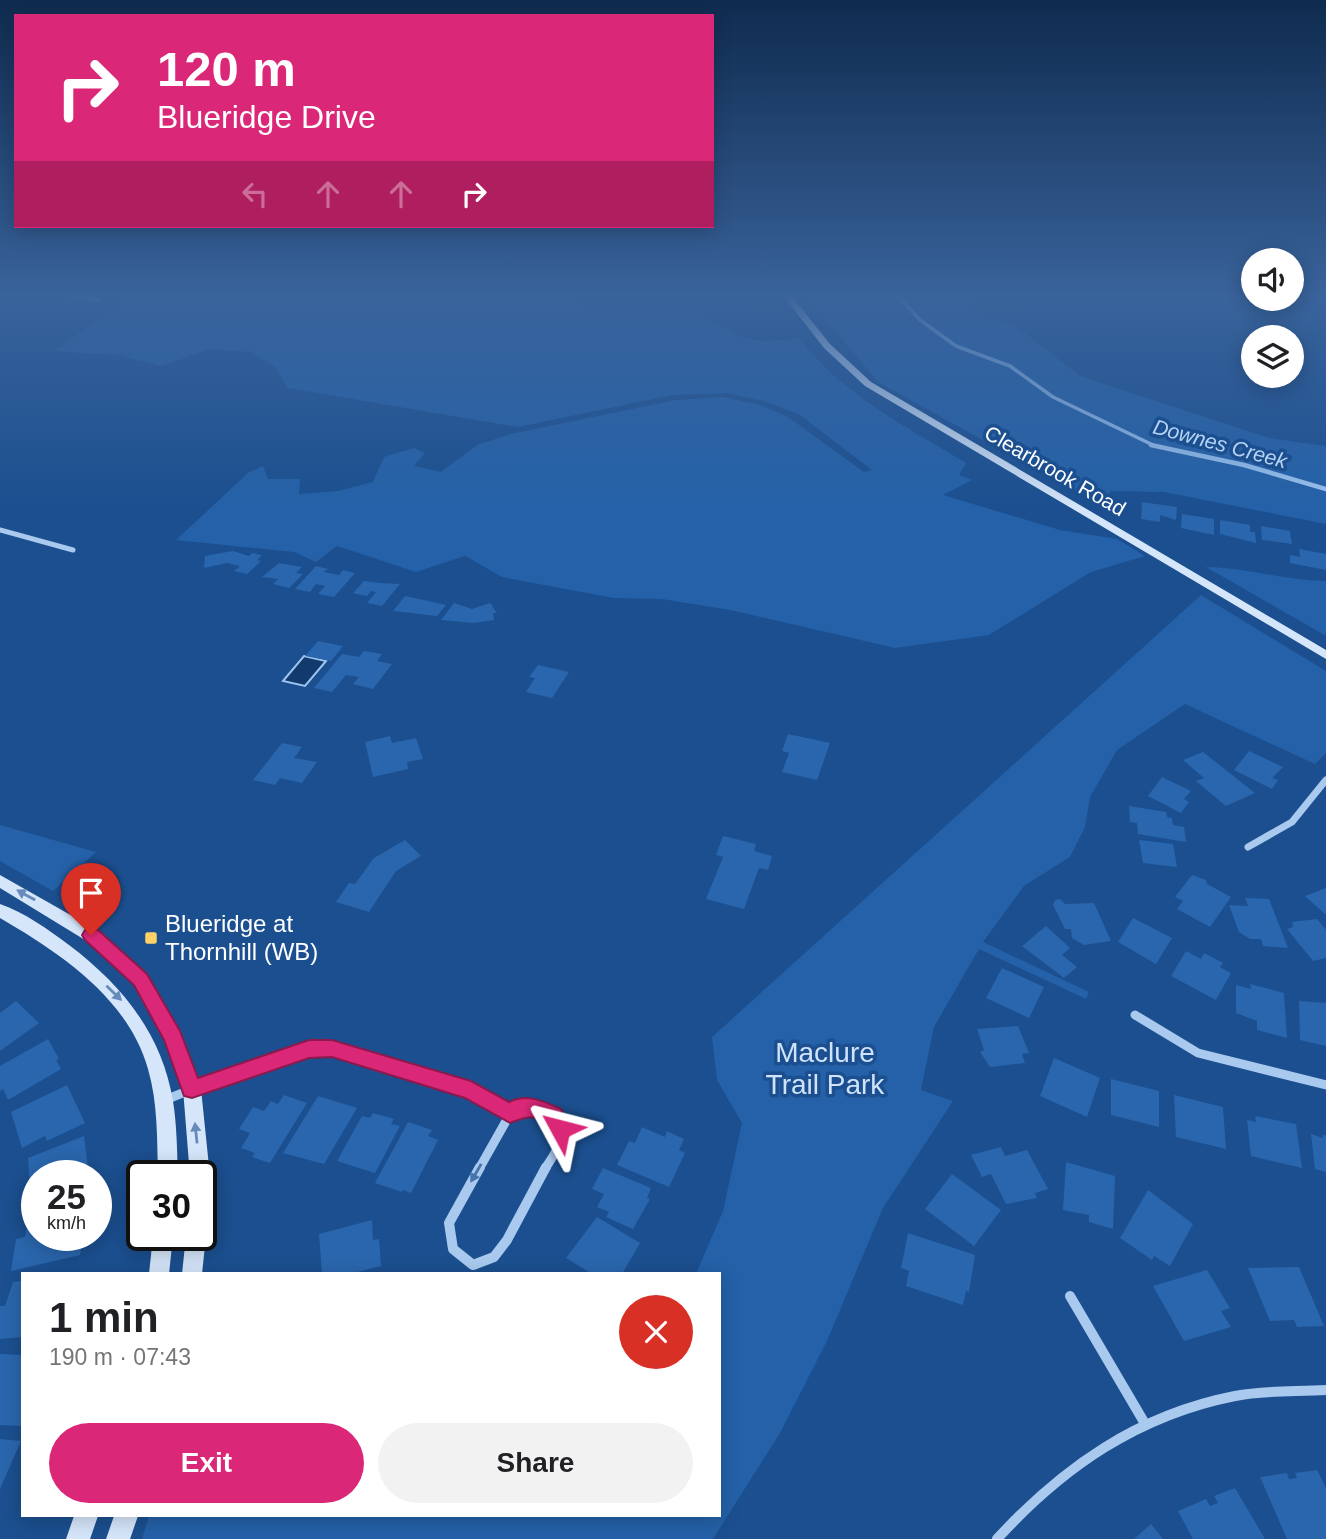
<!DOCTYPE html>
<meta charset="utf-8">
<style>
body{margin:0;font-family:Arial,sans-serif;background:#f2f2f2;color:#202124;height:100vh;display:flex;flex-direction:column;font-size:26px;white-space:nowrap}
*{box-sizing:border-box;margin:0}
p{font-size:23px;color:#757577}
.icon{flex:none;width:38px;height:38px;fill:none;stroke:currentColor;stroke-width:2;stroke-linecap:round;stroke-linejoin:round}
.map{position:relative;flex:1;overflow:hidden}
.details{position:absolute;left:21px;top:1272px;width:700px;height:245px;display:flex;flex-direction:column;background:#fff;border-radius:0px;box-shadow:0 4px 18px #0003}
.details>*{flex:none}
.banner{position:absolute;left:14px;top:14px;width:700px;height:214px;border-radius:0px;box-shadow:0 4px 18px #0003;background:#db2777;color:#fff;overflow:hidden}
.tools{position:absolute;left:1241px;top:248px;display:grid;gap:14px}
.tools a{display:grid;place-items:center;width:63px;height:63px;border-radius:50%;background:#fff;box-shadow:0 4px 18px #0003;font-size:35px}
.speed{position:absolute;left:21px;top:1160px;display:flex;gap:14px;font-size:35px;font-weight:700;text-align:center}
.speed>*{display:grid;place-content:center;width:91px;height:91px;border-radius:50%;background:#fff;box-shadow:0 4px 18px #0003;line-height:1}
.speed small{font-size:18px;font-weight:400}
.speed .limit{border:4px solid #111;border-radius:10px;background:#fff;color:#111}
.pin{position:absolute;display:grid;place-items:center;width:60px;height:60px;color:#fff;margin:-72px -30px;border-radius:50% 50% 50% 0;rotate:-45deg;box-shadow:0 0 7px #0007}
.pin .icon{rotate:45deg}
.me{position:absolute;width:77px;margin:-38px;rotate:308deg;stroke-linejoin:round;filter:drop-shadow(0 0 5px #0008)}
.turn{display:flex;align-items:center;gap:24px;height:147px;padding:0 28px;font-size:32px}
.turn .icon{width:91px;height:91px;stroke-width:2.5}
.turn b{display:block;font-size:49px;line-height:60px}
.lanes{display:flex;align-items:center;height:66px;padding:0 28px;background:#0003;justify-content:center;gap:35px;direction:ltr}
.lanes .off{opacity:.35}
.round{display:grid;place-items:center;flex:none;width:74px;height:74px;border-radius:37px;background:#f2f2f2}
.overview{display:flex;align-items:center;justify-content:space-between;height:119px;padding:0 28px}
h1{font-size:42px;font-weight:800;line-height:52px}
.cta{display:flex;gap:14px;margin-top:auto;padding:14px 28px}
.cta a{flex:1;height:80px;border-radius:42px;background:#db2777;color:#fff;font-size:28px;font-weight:800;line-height:80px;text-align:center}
.cta a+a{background:#f2f2f2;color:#202124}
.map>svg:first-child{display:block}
.green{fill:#2461a8}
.water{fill:#123a6d;stroke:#9cc4f0;stroke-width:2}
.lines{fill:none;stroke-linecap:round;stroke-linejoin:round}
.stream-far1{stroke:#9cc4f0;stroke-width:3.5}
.stream{stroke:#9cc4f0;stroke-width:4.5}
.building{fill:#2a66ad}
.street-far4{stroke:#a9c9ee;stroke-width:4.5}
.street-far3{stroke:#a9c9ee;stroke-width:5}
.street-far2{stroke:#a9c9ee;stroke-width:7}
.street-far1{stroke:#a9c9ee;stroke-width:9}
.street{stroke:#a9c9ee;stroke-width:10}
.secondary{fill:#d6e6fa;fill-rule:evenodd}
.oneway{fill:#668bba}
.oneway2{fill:#4674ac}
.route{fill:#db2777;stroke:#8e194d;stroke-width:2}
.poi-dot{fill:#ffd166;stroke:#1b4f8f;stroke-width:2.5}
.labels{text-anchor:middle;stroke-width:7;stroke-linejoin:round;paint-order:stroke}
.far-water-label{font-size:21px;font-style:italic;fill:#b5d3f5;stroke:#1b4f8f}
.far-street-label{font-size:21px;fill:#fff;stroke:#1b4f8f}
.poi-label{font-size:24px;fill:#fff;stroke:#1b4f8f;text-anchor:start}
.near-park-label{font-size:28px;fill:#cfe3fa;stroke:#1b4f8f}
</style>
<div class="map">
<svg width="1326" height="1539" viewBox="0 0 1326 1539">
<rect width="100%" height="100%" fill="#1b4f8f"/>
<g class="green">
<path d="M 113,294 L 565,294 L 566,301 L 596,309 L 702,315 L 744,338 L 766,341 L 799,338 C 843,395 905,426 966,463 L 959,475 L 972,480 L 943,495 L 1060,530 L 1117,539 L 1145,556 L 1091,572 L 989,635 L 895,648 L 730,610 L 662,599 L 614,598 L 502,577 L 465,556 L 416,572 L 337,546 L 316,562 L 294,552 L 176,540 L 248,473 L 263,466 L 268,479 L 300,479 L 299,494 L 338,491 L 373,482 L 384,457 L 414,448 L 425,453 L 414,466 L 441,472 L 477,445 L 511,434 L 676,400 L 722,397 L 761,405 L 788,417 L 864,472 L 872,470 L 800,415 L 764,401 L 727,393 L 672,395 L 518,427 L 288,388 L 274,366 L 251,352 L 209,349 L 162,366 L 117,355 L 54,351 L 129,297 Z"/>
<path d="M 804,294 L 967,294 L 971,313 L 1013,324 L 1080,376 L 1269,438 L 1326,446 L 1326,524 L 1164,492 L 1110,491 L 1109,510 L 878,382 Z"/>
<path d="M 1206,567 C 1247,568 1285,580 1326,581 L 1326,636 Z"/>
<path d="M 1201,595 L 1326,671 L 1326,753 L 1315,764 L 1185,704 L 1117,750 L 1090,797 L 1085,827 L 1070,857 L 1024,886 L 983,942 L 1089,992 L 1086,999 L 979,949 L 934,1027 L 921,1090 L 953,1101 L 883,1208 L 827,1341 L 780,1433 L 713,1539 L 142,1539 L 149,1516 L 719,1516 L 719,1274 L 696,1274 L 723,1211 L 742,1123 L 717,1080 L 712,1037 Z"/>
<path d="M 0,825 L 96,852 L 53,891 L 0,861 Z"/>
</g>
<path class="water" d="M 304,656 L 326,661 L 305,686 L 283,681 Z"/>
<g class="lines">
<path class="stream-far1" d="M 896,294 L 920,320 L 956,346 L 1010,366 L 1053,397 L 1155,446"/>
<path class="stream" d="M 1151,445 L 1244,465 L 1326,489"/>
</g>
<g class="building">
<path d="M 1142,502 L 1177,507 L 1176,520 L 1160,515 L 1160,522 L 1141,519 Z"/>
<path d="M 1182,514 L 1214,519 L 1214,535 L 1181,528 Z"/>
<path d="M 1220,520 L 1250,525 L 1250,532 L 1255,532 L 1256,543 L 1220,534 Z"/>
<path d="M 1261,526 L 1290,531 L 1292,544 L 1262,540 Z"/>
<path d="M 1299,549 L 1326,554 L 1326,570 L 1290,563 L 1290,555 L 1300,557 Z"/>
<path d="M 233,551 L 249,556 L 252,553 L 262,555 L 257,560 L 261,561 L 247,574 L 234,571 L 240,566 L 227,563 L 204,568 L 205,556 Z"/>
<path d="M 279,563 L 302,567 L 296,573 L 303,574 L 289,588 L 273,584 L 278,579 L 262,577 Z"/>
<path d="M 316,566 L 328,569 L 324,572 L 339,575 L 343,570 L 355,573 L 334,597 L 318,594 L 325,586 L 316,584 L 310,592 L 295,589 Z"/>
<path d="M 364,581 L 379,583 L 400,584 L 382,606 L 367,603 L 376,592 L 371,591 L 367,596 L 353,593 Z"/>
<path d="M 405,596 L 428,601 L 446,605 L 437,616 L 393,611 Z"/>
<path d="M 454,603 L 472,609 L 490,603 L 497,613 L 493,613 L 494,620 L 473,623 L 441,620 Z"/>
<path d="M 318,641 L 343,646 L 331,661 L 305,656 Z"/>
<path d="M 364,651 L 382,654 L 377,661 L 392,664 L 373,689 L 353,684 L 359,677 L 346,675 L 332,692 L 314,688 L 342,654 L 359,657 Z"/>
<path d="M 538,665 L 569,672 L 552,698 L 526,692 L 535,678 L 529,677 Z"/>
<path d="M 788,734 L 830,743 L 817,780 L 782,772 L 789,753 L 782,751 Z"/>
<path d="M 390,736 L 392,743 L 416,738 L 423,759 L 407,762 L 408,769 L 373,777 L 365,742 Z"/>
<path d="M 282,743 L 302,747 L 294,758 L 317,762 L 302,783 L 280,778 L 275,785 L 253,780 Z"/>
<path d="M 1249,751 L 1283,767 L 1272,778 L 1278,780 L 1272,789 L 1234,770 Z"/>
<path d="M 1203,752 L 1255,793 L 1226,806 L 1196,781 L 1204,778 L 1183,760 Z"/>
<path d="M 1162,777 L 1191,791 L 1184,799 L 1189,802 L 1181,813 L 1148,796 Z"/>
<path d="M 1129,806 L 1166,812 L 1167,817 L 1172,818 L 1173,825 L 1184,827 L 1186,842 L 1138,834 L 1137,823 L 1130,822 Z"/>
<path d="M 723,836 L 756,844 L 754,851 L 772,856 L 768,870 L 759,868 L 744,909 L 706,899 L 723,857 L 716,855 Z"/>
<path d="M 405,840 L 421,856 L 396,871 L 369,912 L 336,902 L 349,883 L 355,884 L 374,858 Z"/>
<path d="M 1139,840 L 1173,844 L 1177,867 L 1143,863 Z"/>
<path d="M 1192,875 L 1206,880 L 1207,884 L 1231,897 L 1210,927 L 1177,909 L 1183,901 L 1175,897 Z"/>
<path d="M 1326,888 L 1326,915 L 1305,896 Z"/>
<path d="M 1245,898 L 1269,899 L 1288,948 L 1263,946 L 1261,939 L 1250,939 L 1239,932 L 1229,905 L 1248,906 Z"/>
<path d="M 1060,899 L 1065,904 L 1094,903 L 1111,941 L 1084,945 L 1072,938 L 1071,929 L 1065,929 L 1053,905 L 1055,900 Z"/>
<path d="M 1133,918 L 1172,938 L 1156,964 L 1118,942 Z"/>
<path d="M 1317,919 L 1326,930 L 1326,958 L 1313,961 L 1287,929 L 1293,927 L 1292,922 Z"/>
<path d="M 1046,926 L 1070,948 L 1062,955 L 1077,967 L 1064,978 L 1022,946 Z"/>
<path d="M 1186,951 L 1201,959 L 1204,953 L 1223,963 L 1220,967 L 1231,973 L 1216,1000 L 1171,976 Z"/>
<path d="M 1002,968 L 1044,987 L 1029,1018 L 986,998 Z"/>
<path d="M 1250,984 L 1284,993 L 1287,1038 L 1257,1030 L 1257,1021 L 1236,1013 L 1236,985 L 1251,989 Z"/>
<path d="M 16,1001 L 39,1023 L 0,1051 L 0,1013 Z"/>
<path d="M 1299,1001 L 1326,1003 L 1326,1046 L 1300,1040 Z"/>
<path d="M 1018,1026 L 1029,1053 L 1022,1054 L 1025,1063 L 990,1067 L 980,1052 L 984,1050 L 977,1029 Z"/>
<path d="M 48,1039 L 59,1059 L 56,1060 L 61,1069 L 8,1100 L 3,1089 L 0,1091 L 0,1066 Z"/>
<path d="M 1054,1058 L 1100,1078 L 1087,1117 L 1040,1096 Z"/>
<path d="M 1111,1079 L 1159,1091 L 1159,1127 L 1111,1115 Z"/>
<path d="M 67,1085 L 85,1123 L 47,1141 L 45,1136 L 22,1148 L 11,1112 Z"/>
<path d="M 284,1095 L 307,1103 L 270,1163 L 252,1157 L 255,1153 L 241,1148 L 250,1133 L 239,1129 L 253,1107 L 264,1111 L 271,1101 L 278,1104 Z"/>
<path d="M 1174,1095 L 1223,1107 L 1226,1149 L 1176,1137 Z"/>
<path d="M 318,1096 L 357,1108 L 324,1164 L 283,1153 Z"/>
<path d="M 373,1113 L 394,1119 L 391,1124 L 400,1126 L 375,1173 L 337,1161 L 362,1116 L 370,1118 Z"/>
<path d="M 1255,1116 L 1296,1124 L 1302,1168 L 1251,1156 L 1247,1120 L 1256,1122 Z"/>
<path d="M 408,1122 L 432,1130 L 428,1136 L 438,1140 L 411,1193 L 403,1190 L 402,1192 L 375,1183 Z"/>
<path d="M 642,1127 L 665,1137 L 667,1131 L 684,1139 L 679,1150 L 685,1153 L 669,1187 L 617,1165 L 629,1141 L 635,1143 Z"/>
<path d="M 1311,1134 L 1323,1138 L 1323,1135 L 1326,1135 L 1326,1172 L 1315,1169 Z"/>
<path d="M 84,1136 L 89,1176 L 37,1176 L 37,1201 L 31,1203 L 28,1158 Z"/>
<path d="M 1001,1147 L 1005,1156 L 1027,1150 L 1048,1189 L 1035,1193 L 1037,1198 L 1006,1204 L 991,1174 L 982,1177 L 971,1155 Z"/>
<path d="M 1066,1162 L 1115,1176 L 1113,1229 L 1089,1222 L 1089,1215 L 1063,1210 Z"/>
<path d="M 603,1168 L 651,1188 L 647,1198 L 650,1199 L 633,1229 L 606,1217 L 609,1212 L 597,1207 L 604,1194 L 592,1189 Z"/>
<path d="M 952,1174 L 1001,1210 L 974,1246 L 925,1209 Z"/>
<path d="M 1148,1190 L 1193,1224 L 1170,1266 L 1154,1256 L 1152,1260 L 1120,1238 Z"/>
<path d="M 37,1214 L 37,1236 L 83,1236 L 80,1255 L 11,1271 L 16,1239 L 25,1237 L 29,1216 Z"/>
<path d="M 597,1217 L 640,1243 L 622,1274 L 592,1274 L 566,1258 Z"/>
<path d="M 372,1220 L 373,1240 L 379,1239 L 381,1266 L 350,1274 L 322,1274 L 319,1234 Z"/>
<path d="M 908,1233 L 975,1255 L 969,1292 L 966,1291 L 963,1305 L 906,1286 L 909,1271 L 901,1268 Z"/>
<path d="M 1299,1267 L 1324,1326 L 1297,1327 L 1294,1320 L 1270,1321 L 1248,1268 Z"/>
<path d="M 1207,1270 L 1230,1308 L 1221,1311 L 1231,1327 L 1184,1341 L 1153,1286 Z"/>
<path d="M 23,1281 L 23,1337 L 0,1339 L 0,1306 L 5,1306 L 13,1282 Z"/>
<path d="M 0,1354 L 23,1355 L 23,1426 L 0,1425 Z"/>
<path d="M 0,1439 L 21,1441 L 0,1489 Z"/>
<path d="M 1317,1470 L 1326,1488 L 1326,1539 L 1287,1539 L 1260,1477 L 1287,1473 L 1289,1479 L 1297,1478 L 1295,1473 Z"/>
<path d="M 1235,1488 L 1265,1539 L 1193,1539 L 1178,1511 L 1206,1499 L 1210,1506 L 1218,1503 L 1214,1496 Z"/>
<path d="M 1151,1524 L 1163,1539 L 1134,1539 Z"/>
</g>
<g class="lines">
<path class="street-far4" d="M 64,294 L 98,300"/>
<path class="street-far3" d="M 0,530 L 73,550"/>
<path class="street-far2" d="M 1248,847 L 1292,822 L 1326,780"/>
<g class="street-far1">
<path d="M 1135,1015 L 1198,1053 L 1326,1085"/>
<path d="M 165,1100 L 268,1059 L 332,1048 L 471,1091 L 510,1114"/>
<path d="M 479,1169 L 510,1114 C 524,1102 555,1109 560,1128 C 564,1143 552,1157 545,1169"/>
</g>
<g class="street">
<path d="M 480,1167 L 449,1223 L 453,1249 L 473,1265 L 494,1257 L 507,1240 L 546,1167"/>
<path d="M 1070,1296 L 1144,1422"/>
<path d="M 997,1539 C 1063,1467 1138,1415 1235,1396 C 1265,1390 1296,1392 1326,1390"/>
</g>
<g class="secondary">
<path d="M 782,294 L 790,294 L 830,344 L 871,382 L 1326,650 L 1326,659 L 865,386 L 824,348 Z"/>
<path d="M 0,875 L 97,930 L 146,975 L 179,1032 L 201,1089 L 210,1176 L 207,1183 L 201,1185 L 201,1176 L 190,1176 L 183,1089 L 165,1039 L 134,985 L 85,940 L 0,888 Z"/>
<path d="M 0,904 C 24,912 49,930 69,945 C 122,985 162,1034 173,1101 C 177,1126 177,1151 178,1176 L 158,1176 C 157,1140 158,1103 148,1069 C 128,998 60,953 0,918 Z"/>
<path d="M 201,1228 L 206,1236 L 202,1274 L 182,1274 L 186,1236 L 201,1236 Z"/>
<path d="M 153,1236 L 173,1236 L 169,1274 L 149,1274 Z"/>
<path d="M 74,1516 L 98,1516 L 90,1539 L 66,1539 Z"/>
<path d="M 114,1516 L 138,1516 L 130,1539 L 106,1539 Z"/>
</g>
</g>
<defs><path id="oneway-solid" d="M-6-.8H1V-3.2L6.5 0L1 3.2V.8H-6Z" transform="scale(1.75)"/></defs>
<g class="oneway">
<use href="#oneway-solid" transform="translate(26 895) rotate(-151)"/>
<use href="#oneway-solid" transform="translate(114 993) rotate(44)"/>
<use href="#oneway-solid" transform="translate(196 1133) rotate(-96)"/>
</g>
<use class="oneway2" href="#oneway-solid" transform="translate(476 1173) rotate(120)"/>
<linearGradient id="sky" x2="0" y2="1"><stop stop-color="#0f2b4f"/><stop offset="0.58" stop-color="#39639b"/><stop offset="1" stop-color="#39639b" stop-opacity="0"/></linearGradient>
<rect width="1326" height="509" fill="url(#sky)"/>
<path class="route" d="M 91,928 L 98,930 L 147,974 L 180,1031 L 198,1078 L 309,1040 L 332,1040 L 471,1081 L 509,1102 C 527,1093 543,1101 561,1109 L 571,1129 L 568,1136 L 560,1138 L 553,1136 C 540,1112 531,1115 510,1123 L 465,1098 L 332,1057 L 309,1058 L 192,1098 L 184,1096 L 164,1040 L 134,985 L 85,940 L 82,935 L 85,930 Z"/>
<rect class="poi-dot" x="144" y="931" width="14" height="14" rx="3.5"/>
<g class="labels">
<g class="far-water-label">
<text transform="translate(1220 444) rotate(15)" y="7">Downes Creek</text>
</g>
<g class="far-street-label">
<text transform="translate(1055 471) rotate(30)" y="7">Clearbrook Road</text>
</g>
<g class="poi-label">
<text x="165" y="932">Blueridge at<tspan x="165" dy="28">Thornhill (WB)</tspan></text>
</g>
<g class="near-park-label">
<text x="825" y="1062">Maclure<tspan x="825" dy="32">Trail Park</tspan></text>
</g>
</g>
</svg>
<div class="tools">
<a><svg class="icon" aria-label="sound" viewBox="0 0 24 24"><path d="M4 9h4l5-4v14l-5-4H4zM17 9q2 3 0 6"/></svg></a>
<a><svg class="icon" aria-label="layers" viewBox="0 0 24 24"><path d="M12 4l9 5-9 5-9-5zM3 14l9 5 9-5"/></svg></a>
</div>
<div class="speed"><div>25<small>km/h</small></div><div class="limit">30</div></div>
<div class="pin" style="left:91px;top:935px;background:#d93025"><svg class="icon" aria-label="arrive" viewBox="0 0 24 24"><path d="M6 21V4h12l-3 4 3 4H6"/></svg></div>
<svg class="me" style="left:560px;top:1129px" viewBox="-20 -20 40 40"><path d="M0-17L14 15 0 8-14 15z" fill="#db2777" stroke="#fff" stroke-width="4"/></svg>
<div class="banner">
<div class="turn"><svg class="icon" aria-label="right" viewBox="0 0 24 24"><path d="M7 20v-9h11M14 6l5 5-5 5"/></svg><div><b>120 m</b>Blueridge Drive</div></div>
<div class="lanes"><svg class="icon off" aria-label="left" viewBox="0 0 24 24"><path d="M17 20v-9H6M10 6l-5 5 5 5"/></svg><svg class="icon off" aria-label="ahead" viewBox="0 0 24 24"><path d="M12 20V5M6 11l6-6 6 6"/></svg><svg class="icon off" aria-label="ahead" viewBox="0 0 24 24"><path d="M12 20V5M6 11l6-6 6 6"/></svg><svg class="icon" aria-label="right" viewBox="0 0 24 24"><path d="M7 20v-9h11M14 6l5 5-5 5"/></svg></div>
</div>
<section class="details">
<div class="overview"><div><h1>1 min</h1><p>190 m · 07:43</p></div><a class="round" style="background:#d93025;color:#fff"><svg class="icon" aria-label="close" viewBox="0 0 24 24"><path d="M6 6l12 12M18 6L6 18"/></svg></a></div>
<div class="cta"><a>Exit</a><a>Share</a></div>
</section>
</div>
